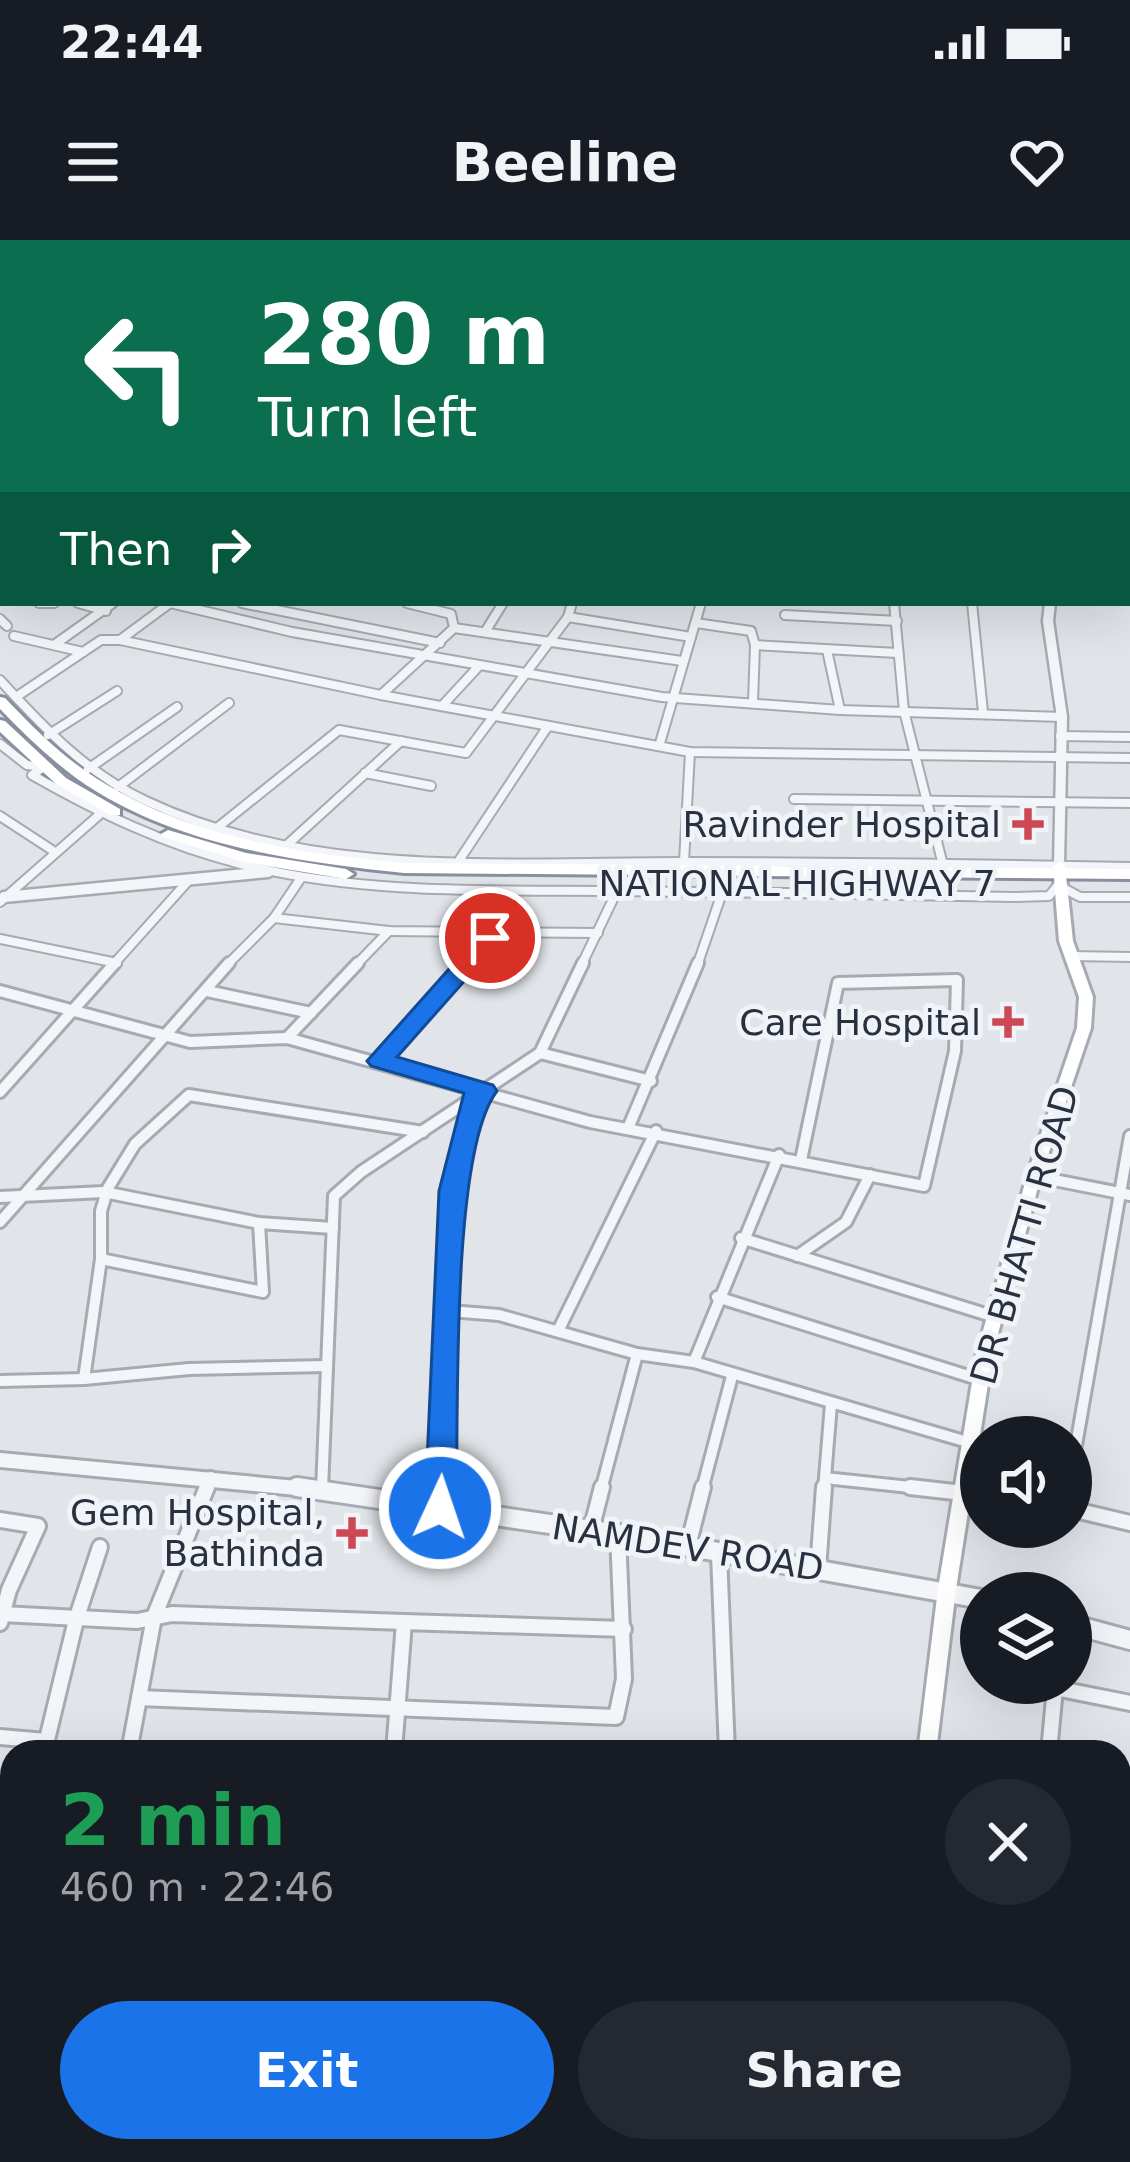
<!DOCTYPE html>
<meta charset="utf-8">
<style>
body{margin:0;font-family:"DejaVu Sans",sans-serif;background:#242831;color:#f1f3f6;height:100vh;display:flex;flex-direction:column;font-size:45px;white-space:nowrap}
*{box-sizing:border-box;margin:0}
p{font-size:39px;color:#9ea1a6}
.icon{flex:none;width:66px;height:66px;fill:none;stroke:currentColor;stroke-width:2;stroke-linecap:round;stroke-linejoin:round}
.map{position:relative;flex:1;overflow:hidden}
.drawer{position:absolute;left:0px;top:1500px;width:1131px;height:423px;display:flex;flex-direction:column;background:#171b24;border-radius:36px 36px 0 0;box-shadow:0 12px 48px #0002}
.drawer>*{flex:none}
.guide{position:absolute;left:0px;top:0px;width:1131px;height:366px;box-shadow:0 12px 48px #0002;background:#0b6e4f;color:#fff;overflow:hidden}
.fabs{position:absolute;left:960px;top:1176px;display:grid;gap:24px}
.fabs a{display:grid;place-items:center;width:132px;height:132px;border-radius:50%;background:#171b24;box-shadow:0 12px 48px #0002;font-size:60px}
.pin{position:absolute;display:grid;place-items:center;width:102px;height:102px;color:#fff;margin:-51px;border:6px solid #fff;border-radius:50%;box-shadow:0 3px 12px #0007}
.me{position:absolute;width:132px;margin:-66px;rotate:3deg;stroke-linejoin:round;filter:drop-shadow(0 0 9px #0008)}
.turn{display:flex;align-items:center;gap:42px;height:252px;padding:0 60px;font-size:54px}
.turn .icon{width:156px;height:156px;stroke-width:2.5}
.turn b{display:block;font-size:84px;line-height:102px}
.then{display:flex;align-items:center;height:114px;padding:0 60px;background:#0003;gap:24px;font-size:45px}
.round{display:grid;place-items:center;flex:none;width:126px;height:126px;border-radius:63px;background:#242831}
.headline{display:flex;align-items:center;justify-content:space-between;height:204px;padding:0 60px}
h1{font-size:72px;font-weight:600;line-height:90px;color:#1e9e55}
.cta{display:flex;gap:24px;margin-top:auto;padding:24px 60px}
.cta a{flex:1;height:138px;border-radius:72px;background:#1a73e8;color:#fff;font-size:48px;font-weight:600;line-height:138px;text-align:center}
.cta a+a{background:#242831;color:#f1f3f6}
.status{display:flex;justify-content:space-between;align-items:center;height:84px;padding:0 60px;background:#171b24;direction:ltr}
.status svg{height:33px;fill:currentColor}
header{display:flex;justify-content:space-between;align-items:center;height:156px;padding:0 60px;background:#171b24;font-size:54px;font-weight:600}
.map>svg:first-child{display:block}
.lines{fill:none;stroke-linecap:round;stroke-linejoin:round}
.minor-far3-casing{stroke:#a6abb3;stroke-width:9}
.minor-far2-casing{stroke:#a6abb3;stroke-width:12}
.minor-far1-casing{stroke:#a6abb3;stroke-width:16}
.minor-casing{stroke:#a6abb3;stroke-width:20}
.tertiary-far2-casing{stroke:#a6abb3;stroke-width:15}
.tertiary-far1-casing{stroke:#a6abb3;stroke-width:20}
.tertiary-casing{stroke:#a6abb3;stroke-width:24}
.secondary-casing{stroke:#a6abb3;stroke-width:6}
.trunk-casing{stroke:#8890a0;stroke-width:6}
.minor-far3{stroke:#f3f5f8;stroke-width:6}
.minor-far2{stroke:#f3f5f8;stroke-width:8}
.minor-far1{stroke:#f3f5f8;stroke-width:10}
.minor{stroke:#f3f5f8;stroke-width:14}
.tertiary-far2{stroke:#f3f5f8;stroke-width:10}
.tertiary-far1{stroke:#f3f5f8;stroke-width:14}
.tertiary{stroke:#f3f5f8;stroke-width:18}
.secondary{fill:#fff;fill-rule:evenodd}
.trunk{fill:#fff;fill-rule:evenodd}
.route{fill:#1a73e8;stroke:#114b97;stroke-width:3}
.poi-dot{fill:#cd4755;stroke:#f0f3f7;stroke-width:4.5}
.labels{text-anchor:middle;stroke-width:10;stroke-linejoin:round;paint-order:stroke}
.poi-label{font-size:36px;fill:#293141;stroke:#f0f3f7;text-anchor:end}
.street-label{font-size:36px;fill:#293141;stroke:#f0f3f7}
</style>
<div class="status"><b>22:44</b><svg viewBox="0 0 49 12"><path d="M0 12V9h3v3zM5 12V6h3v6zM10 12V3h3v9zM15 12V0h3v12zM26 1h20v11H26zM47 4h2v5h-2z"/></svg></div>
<header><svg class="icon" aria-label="menu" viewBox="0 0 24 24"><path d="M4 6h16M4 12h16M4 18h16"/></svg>Beeline<svg class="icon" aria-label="heart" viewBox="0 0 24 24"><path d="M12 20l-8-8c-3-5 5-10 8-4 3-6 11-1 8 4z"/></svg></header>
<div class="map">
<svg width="1130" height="1922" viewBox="0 0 1130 1922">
<rect width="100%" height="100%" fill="#e1e4e9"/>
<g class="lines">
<defs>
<g id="minor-far3">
<path d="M 660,0 L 695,3"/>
<path d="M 895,0 L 939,3"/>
</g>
<g id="minor-far2">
<path d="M 39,363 L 54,363"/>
<path d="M 78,363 L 106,371"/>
<path d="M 242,363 L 440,403"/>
<path d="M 572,363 L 568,377 L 691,397"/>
<path d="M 894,363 L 904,471 L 943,625"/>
<path d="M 972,363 L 983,472"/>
<path d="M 785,375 L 897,381"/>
<path d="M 0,379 L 7,386"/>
<path d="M 696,383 L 751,391 L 755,405 L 753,462"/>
<path d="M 454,388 L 682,421"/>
<path d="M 485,392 L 503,363"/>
<path d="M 14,396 L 83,412"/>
<path d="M 54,405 L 113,363"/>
<path d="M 755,405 L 897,413"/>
<path d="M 827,410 L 840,470"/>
<path d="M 0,440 C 44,488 86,533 146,561 C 311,639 507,622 684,622 C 833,622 981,624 1130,627"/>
<path d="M 381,455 L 454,388 L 451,374 L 407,363"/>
<path d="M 16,457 L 101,400 L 120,400"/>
<path d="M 442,466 L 478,427"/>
<path d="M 1062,477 L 840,470 L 662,457 L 292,392 L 170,363 L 120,400 L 381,455 L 690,512 L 1130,518"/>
<path d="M 48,495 L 117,451"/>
<path d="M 1060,496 L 1130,497"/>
<path d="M 660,503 L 701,363"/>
<path d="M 0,504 L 27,525 L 44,527 L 32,535 C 99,573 165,605 241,624 C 361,655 490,650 613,651 C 747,652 880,654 1014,657 L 1049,656 L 1058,645 L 1080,657 L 1130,657"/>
<path d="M 88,529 L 177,467"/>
<path d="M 365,533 L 431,546"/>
<path d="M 118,547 L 229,463"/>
<path d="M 794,559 L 1130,563"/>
<path d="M 0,576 L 55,612"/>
<path d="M 217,588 L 339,490 L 466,513 L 568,377"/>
<path d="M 288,604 L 401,501"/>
<path d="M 460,619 L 548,486"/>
<path d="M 684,622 L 690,512"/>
<path d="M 0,662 L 99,575"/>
<path d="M 274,678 L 301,638"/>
<path d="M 0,699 L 117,723"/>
<path d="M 1071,716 L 1130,717"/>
<path d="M 112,726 L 189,640"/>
<path d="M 226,726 L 274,678 L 389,691 L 598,693"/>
<path d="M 355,726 L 389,691"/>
<path d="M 466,726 L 497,692"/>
<path d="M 581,726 L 617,651"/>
<path d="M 697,726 L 722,653"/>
</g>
<g id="minor-far1">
<path d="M 0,751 L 190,802 L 287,798 L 590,882 L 924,946 L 955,811 L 957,740 L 838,743 L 801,920"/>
<path d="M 207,751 L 311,773"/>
<path d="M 287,798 L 358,723"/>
<path d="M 540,813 L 651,841"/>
<path d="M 380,821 L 469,723"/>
<path d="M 0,852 L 115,723"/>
<path d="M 629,886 L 698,723"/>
<path d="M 1034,936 L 1130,955"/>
<path d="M 0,957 L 104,952 L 259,983 L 333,988"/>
<path d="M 0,982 L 229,723"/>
<path d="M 741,998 L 995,1077"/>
<path d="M 797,1016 L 846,982 L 870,935"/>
<path d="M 101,1019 L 263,1052 L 259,983"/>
<path d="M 717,1057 L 981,1140"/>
<path d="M 450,1071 L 499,1075 L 637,1114 L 694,1122 L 971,1203"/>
<path d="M 558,1091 L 656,891"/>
<path d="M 694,1122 L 779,915"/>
<path d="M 327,1126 L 189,1129 L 84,1139 L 101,1019 L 101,971 L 108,948 L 135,904 L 189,855 L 423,892"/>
<path d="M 0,1141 L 84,1139"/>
<path d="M 1071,1234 L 1130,896"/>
<path d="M 825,1238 L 938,1250"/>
<path d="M 206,1250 L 211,1237"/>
<path d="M 322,1250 L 334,956 L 361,932 L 540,813 L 583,723"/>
<path d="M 442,1250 L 452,951 L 473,859"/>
<path d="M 601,1250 L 637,1114"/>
<path d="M 702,1250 L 732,1136"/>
<path d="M 824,1250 L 831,1164"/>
</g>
<g id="minor">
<path d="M 910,1247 L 981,1255"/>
<path d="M 441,1267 L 442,1247"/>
<path d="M 1071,1269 L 1130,1283"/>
<path d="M 0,1280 L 38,1286 L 9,1350 L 0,1383"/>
<path d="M 591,1290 L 602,1247"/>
<path d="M 688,1306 L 703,1247"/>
<path d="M 719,1314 L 727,1512"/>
<path d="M 818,1329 L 824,1247"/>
<path d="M 2,1374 L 137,1381 L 172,1374 L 404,1382"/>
<path d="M 139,1458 L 616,1477 L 624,1439 L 618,1294"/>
<path d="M 0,1497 L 46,1501"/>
<path d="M 44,1512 L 76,1380 L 100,1307"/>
<path d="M 129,1512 L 154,1377 L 207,1247"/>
<path d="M 394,1512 L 404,1382 L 624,1389"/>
<path d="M 1049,1512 L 1055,1448 L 1130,1463"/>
<path d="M 1119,1567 L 1130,1569"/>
<path d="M 0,1638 L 12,1639"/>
<path d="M 0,1693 L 12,1693"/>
<path d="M 1119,1813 L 1130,1818"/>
<path d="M 0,1849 L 12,1849"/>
<path d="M 589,1911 L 607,1911"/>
<path d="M 741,1911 L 742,1922"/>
<path d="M 1058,1911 L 1083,1922"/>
<path d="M 354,1922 L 355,1911"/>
</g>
<g id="tertiary-far2">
<path d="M 1050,363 L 1048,381 L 1062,477 L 1059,626"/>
<path d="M 4,657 L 268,632"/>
</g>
<path id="tertiary-far1" d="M 0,1220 L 318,1250"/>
<g id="tertiary">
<path d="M 297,1247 L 618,1294 L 981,1359"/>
<path d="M 1071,1384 L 1130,1400"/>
<path d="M 1119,1693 L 1130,1695"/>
</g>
<g id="secondary">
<path d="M 1059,622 L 1065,626 L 1073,701 L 1093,757 L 1091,788 L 1041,936 L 993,1112 L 956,1349 L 936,1512 L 918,1512 L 938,1349 L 977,1112 L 1027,936 L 1077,788 L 1079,757 L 1059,701 L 1053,626 Z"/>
<path d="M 867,1911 L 889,1911 L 887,1922 L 865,1922 Z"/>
</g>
<g id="trunk">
<path d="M 0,457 L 5,458 C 31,485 56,511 87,532 C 180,596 295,613 404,623 L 1130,629 L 1130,639 L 404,633 C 292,621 170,605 76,538 C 48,517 24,494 0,469 Z"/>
<path d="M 0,480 L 5,481 L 66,538 L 120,569 L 120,575 L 110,575 L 56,544 L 0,492 Z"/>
<path d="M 168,590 L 246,613 L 346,629 L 354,634 L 346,639 L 244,622 L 163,597 L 161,594 Z"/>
</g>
</defs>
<use href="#minor-far3" class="minor-far3-casing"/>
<use href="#minor-far2" class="minor-far2-casing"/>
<use href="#minor-far1" class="minor-far1-casing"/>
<use href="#minor" class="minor-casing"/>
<use href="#tertiary-far2" class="tertiary-far2-casing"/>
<use href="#tertiary-far1" class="tertiary-far1-casing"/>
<use href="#tertiary" class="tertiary-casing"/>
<use href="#secondary" class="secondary-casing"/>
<use href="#trunk" class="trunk-casing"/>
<use href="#minor-far3" class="minor-far3"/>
<use href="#minor-far2" class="minor-far2"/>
<use href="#minor-far1" class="minor-far1"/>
<use href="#minor" class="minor"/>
<use href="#tertiary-far2" class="tertiary-far2"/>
<use href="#tertiary-far1" class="tertiary-far1"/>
<use href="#tertiary" class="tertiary"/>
<use href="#secondary" class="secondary"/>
<use href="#trunk" class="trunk"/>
</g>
<path class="route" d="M 490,691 L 502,698 L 498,703 L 397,817 L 493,845 L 497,851 C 450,912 459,1179 456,1268 L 451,1276 L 429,1276 L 425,1268 L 439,951 L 464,853 L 371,826 L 367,821 L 481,693 Z"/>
<g class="poi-dot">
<path d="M1022 566h12v12h12v12h-12v12h-12v-12h-12v-12h12z"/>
<path d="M1002 764h12v12h12v12h-12v12h-12v-12h-12v-12h12z"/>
<path d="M346 1275h12v12h12v12h-12v12h-12v-12h-12v-12h12z"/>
</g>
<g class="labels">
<g class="poi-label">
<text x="1001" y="597">Ravinder Hospital</text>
<text x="981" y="795">Care Hospital</text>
<text x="325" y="1285">Gem Hospital,<tspan x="325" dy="41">Bathinda</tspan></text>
</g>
<g class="street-label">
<text x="797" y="656">NATIONAL HIGHWAY 7</text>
<text transform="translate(1024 995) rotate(-74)" y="13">DR BHATTI ROAD</text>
<text transform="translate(688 1307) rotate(9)" y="13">NAMDEV ROAD</text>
</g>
</g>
</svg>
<div class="fabs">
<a><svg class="icon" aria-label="sound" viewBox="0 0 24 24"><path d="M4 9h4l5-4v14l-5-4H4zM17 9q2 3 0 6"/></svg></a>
<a><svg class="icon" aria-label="layers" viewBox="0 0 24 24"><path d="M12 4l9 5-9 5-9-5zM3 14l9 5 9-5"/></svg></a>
</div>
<div class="pin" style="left:490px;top:698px;background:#d93025"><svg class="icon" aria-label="arrive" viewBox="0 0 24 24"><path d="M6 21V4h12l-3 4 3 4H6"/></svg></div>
<svg class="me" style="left:440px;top:1268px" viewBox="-20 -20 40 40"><circle r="17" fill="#1a73e8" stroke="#fff" stroke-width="3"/><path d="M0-11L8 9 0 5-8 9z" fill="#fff"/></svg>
<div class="guide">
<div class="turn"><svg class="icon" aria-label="left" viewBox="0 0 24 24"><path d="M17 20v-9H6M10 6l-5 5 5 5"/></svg><div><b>280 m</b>Turn left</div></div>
<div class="then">Then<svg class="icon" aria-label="right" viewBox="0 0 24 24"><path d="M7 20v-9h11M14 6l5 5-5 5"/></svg></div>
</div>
<section class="drawer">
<div class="headline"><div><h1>2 min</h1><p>460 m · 22:46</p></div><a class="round"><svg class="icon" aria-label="close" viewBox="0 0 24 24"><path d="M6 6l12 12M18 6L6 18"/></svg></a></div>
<div class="cta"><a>Exit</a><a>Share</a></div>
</section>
</div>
